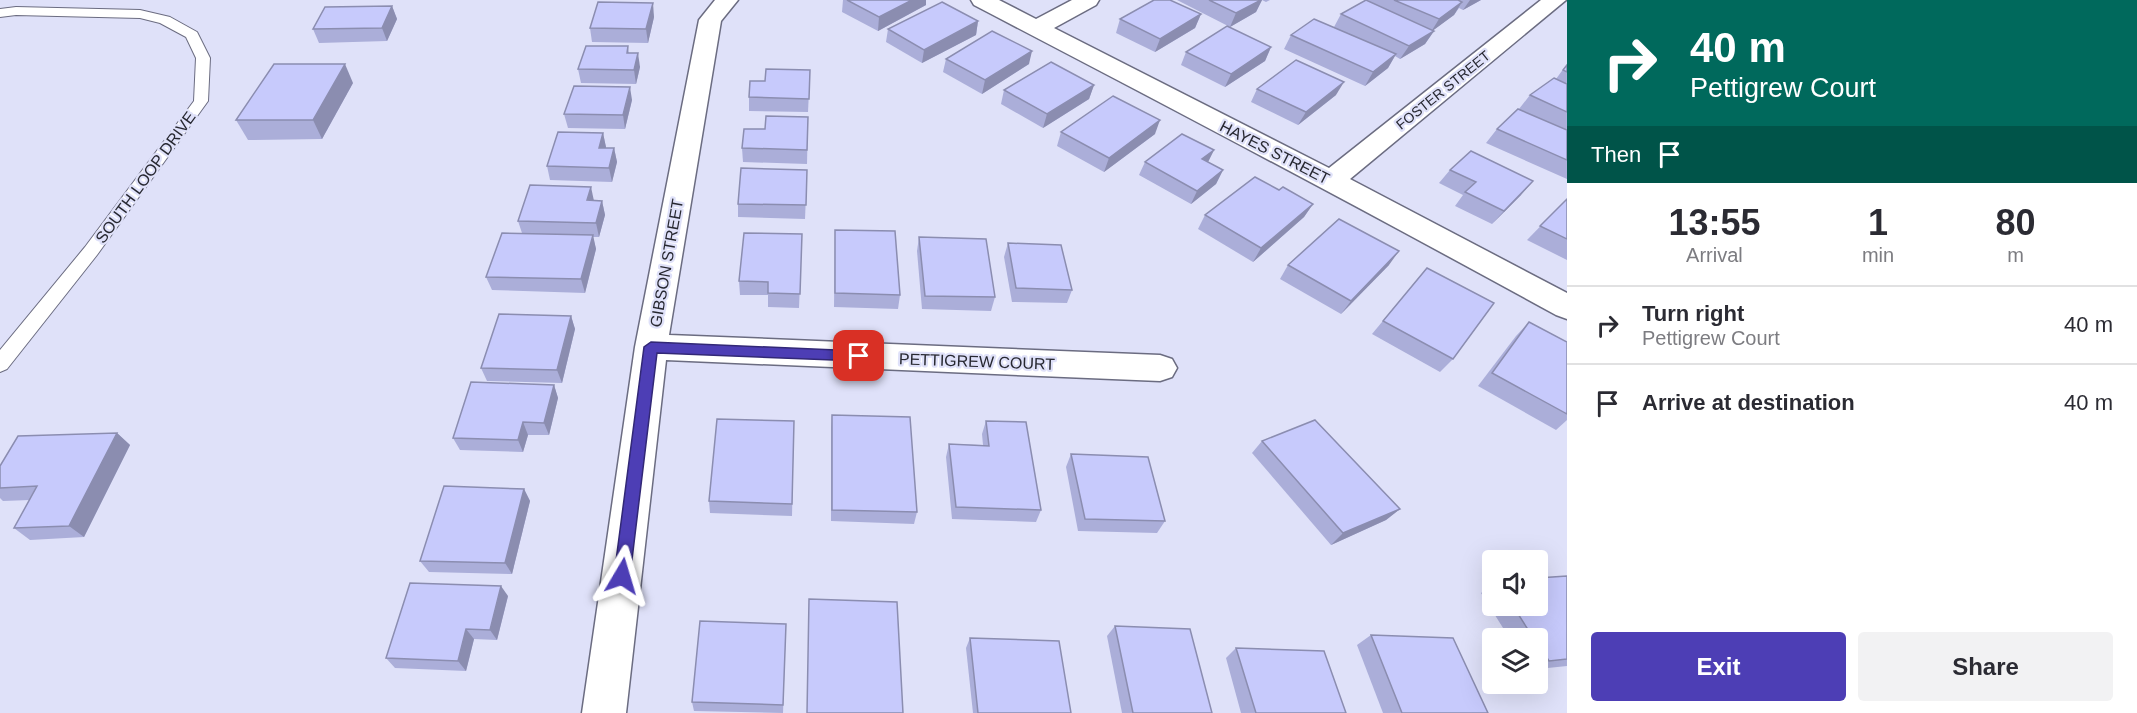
<!DOCTYPE html>
<style>
body{margin:0;font-family:Arial,sans-serif;background:#f2f2f3;color:#2b2b33;height:100vh;display:flex;flex-direction:column;font-size:22px;white-space:nowrap}
*{box-sizing:border-box;margin:0}
p{font-size:20px;color:#7c7c81}
.icon{flex:none;width:33px;height:33px;fill:none;stroke:currentColor;stroke-width:2;stroke-linecap:round;stroke-linejoin:round}
.map{position:relative;flex:1;overflow:hidden}
.panel{display:flex;flex-direction:column;background:#fff;width:570px}
.panel>*{flex:none}
.banner{background:#00695c;color:#fff;overflow:hidden}
.controls{position:absolute;left:1482px;top:550px;display:grid;gap:12px}
.controls a{display:grid;place-items:center;width:66px;height:66px;border-radius:6px;background:#fff;box-shadow:0 6px 24px #0002;font-size:30px}
.pin{position:absolute;display:grid;place-items:center;width:51px;height:51px;color:#fff;margin:-26px;border-radius:12px;box-shadow:0 3px 9px #0006}
.me{position:absolute;width:66px;margin:-33px;rotate:7deg;stroke-linejoin:round;filter:drop-shadow(0 0 4px #0008)}
.turn{display:flex;align-items:center;gap:21px;height:126px;padding:0 24px;font-size:27px}
.turn .icon{width:78px;height:78px;stroke-width:2.5}
.turn b{display:block;font-size:42px;line-height:51px}
.then{display:flex;align-items:center;height:57px;padding:0 24px;background:#0003;gap:12px;font-size:22px}
.eta{display:flex;justify-content:space-evenly;align-items:center;height:102px;text-align:center}
.eta b{font-size:36px;font-weight:700;line-height:42px}
.cta{display:flex;gap:12px;margin-top:auto;padding:12px 24px}
.cta a{flex:1;height:69px;border-radius:6px;background:#4d3eb5;color:#fff;font-size:24px;font-weight:700;line-height:69px;text-align:center}
.cta a+a{background:#f2f2f3;color:#2b2b33}
ul{padding:0;list-style:none}
li{display:flex;align-items:center;gap:18px;height:78px;padding:0 24px;border-top:2px solid #e1e1e2}
li div{flex:1}
li b{display:block;font-size:22px}
li em{font-style:normal}
main{display:flex;flex:1;min-height:0}
.map>svg:first-child{display:block}
.lines{fill:none;stroke-linecap:round;stroke-linejoin:round}
.service-casing{stroke:#6b6c81;stroke-width:2}
.minor-casing{stroke:#6b6c81;stroke-width:3}
.service{fill:#fff;fill-rule:evenodd}
.minor{fill:#fff;fill-rule:evenodd}
.wall{fill:#abaed9}
.shaded-wall{fill:#8b8db0}
.building{fill:#c7cafc;stroke:#8b8db0;stroke-width:1.5}
.route{fill:#4d3eb5;stroke:#322876;stroke-width:1.5}
.labels{text-anchor:middle;stroke-width:4.5;stroke-linejoin:round;paint-order:stroke}
.far-street-label{font-size:14px;fill:#272831;stroke:#dfe1f9}
.street-label{font-size:16px;fill:#272831;stroke:#dfe1f9}
</style>
<main>
<div class="map">
<svg width="1567" height="713" viewBox="0 0 1567 713">
<rect width="100%" height="100%" fill="#dfe1f9"/>
<g class="lines">
<defs>
<path id="service" d="M 16,7 L 140,10 L 170,17 L 197,32 L 210,58 L 208,101 L 97,255 L 7,369 L 0,372 L 0,350 L 85,247 L 194,101 L 196,58 L 186,37 L 160,23 L 140,18 L 16,15 L 0,17 L 0,9 Z"/>
<g id="minor">
<path d="M 715,0 L 738,0 L 721,21 L 669,335 L 1160,355 L 1172,359 L 1177,368 L 1172,377 L 1160,381 L 666,360 L 626,713 L 582,713 L 635,347 L 699,20 Z"/>
<path d="M 971,0 L 999,0 L 1036,19 L 1072,0 L 1099,0 L 1096,5 L 1054,28 L 1329,168 L 1541,0 L 1566,0 L 1350,179 L 1567,293 L 1567,319 L 1556,315 C 1363,209 1168,106 974,5 Z"/>
</g>
</defs>
<use href="#service" class="service-casing"/>
<use href="#minor" class="minor-casing"/>
<use href="#service" class="service"/>
<use href="#minor" class="minor"/>
</g>
<g class="wall">
<path d="M 843,0 L 926,0 L 926,5 L 878,31 L 842,12 Z"/>
<path d="M 1177,0 L 1270,0 L 1266,2 L 1262,0 L 1256,12 L 1230,27 Z"/>
<path d="M 1369,0 L 1481,0 L 1463,10 L 1459,8 L 1454,15 L 1433,30 L 1434,31 L 1425,44 L 1400,59 L 1395,56 L 1388,68 L 1365,86 L 1284,49 L 1291,35 L 1334,27 L 1341,14 Z"/>
<path d="M 392,6 L 397,19 L 387,41 L 319,43 L 313,29 Z"/>
<path d="M 1201,14 L 1195,28 L 1155,52 L 1116,33 L 1120,19 Z"/>
<path d="M 654,17 L 648,43 L 592,42 L 590,28 Z"/>
<path d="M 978,21 L 976,35 L 922,63 L 886,42 L 888,29 Z"/>
<path d="M 628,46 L 629,53 L 640,67 L 636,84 L 581,83 L 578,69 Z"/>
<path d="M 1271,47 L 1265,61 L 1225,87 L 1181,65 L 1186,52 Z"/>
<path d="M 946,59 L 1029,64 L 982,94 L 943,72 Z"/>
<path d="M 1567,64 L 1567,179 L 1486,143 L 1497,129 L 1519,109 L 1530,95 L 1556,79 Z"/>
<path d="M 810,70 L 808,112 L 749,111 L 749,97 L 765,81 Z"/>
<path d="M 353,83 L 322,139 L 248,140 L 236,120 Z"/>
<path d="M 1094,85 L 1089,99 L 1043,128 L 1001,104 L 1004,90 Z"/>
<path d="M 1257,89 L 1336,95 L 1298,125 L 1251,102 Z"/>
<path d="M 632,100 L 625,129 L 568,128 L 564,114 Z"/>
<path d="M 808,117 L 807,164 L 743,162 L 742,148 L 765,129 Z"/>
<path d="M 1061,132 L 1155,134 L 1104,172 L 1057,146 Z"/>
<path d="M 603,133 L 606,148 L 614,148 L 617,162 L 612,182 L 550,180 L 547,166 Z"/>
<path d="M 1214,150 L 1208,162 L 1223,170 L 1216,184 L 1191,204 L 1139,175 L 1145,162 Z"/>
<path d="M 807,170 L 805,219 L 738,217 L 738,204 Z"/>
<path d="M 1450,170 L 1521,195 L 1492,224 L 1455,206 L 1463,195 L 1439,183 Z"/>
<path d="M 1279,190 L 1313,204 L 1304,217 L 1253,262 L 1198,229 L 1205,215 Z"/>
<path d="M 1567,199 L 1567,260 L 1527,240 Z"/>
<path d="M 594,201 L 602,201 L 605,215 L 599,237 L 593,237 L 596,249 L 585,293 L 492,290 L 486,277 L 522,233 L 518,221 Z"/>
<path d="M 835,230 L 900,295 L 898,309 L 834,307 Z"/>
<path d="M 802,234 L 799,308 L 768,307 L 768,295 L 740,295 L 739,281 Z"/>
<path d="M 919,237 L 995,297 L 991,311 L 922,309 L 917,251 Z"/>
<path d="M 1008,243 L 1072,290 L 1067,303 L 1012,302 L 1004,257 Z"/>
<path d="M 1288,265 L 1389,265 L 1341,314 L 1280,279 Z"/>
<path d="M 1427,268 L 1453,359 L 1440,372 L 1372,334 Z"/>
<path d="M 571,316 L 575,329 L 562,383 L 487,381 L 481,368 Z"/>
<path d="M 1529,322 L 1567,342 L 1567,420 L 1556,430 L 1478,386 L 1516,336 Z"/>
<path d="M 554,385 L 558,398 L 549,435 L 528,435 L 523,452 L 460,450 L 453,438 Z"/>
<path d="M 832,415 L 917,512 L 914,524 L 831,521 L 831,427 Z"/>
<path d="M 794,421 L 792,516 L 710,513 L 709,501 Z"/>
<path d="M 986,421 L 1041,510 L 1036,522 L 952,519 L 946,457 L 949,444 L 983,445 L 982,434 Z"/>
<path d="M 117,433 L 130,445 L 84,537 L 30,540 L 14,528 L 30,500 L 3,501 L 0,498 L 0,466 Z"/>
<path d="M 1262,441 L 1400,509 L 1386,520 L 1331,545 L 1252,453 Z"/>
<path d="M 1071,454 L 1165,521 L 1157,533 L 1078,531 L 1066,467 Z"/>
<path d="M 524,489 L 530,501 L 512,574 L 429,572 L 420,561 Z"/>
<path d="M 1567,576 L 1567,666 L 1538,669 L 1538,639 L 1510,639 L 1481,593 L 1492,585 L 1492,606 L 1538,606 Z"/>
<path d="M 508,596 L 497,640 L 474,639 L 466,671 L 395,668 L 386,658 Z"/>
<path d="M 786,624 L 783,713 L 694,711 L 692,702 Z"/>
<path d="M 1115,626 L 1212,713 L 1122,713 L 1107,636 Z"/>
<path d="M 1371,635 L 1488,713 L 1383,713 L 1357,645 Z"/>
<path d="M 970,638 L 1071,713 L 973,713 L 966,648 Z"/>
<path d="M 1236,648 L 1346,713 L 1241,713 L 1226,658 Z"/>
</g>
<g class="shaded-wall">
<path d="M 912,0 L 926,0 L 926,5 L 878,31 L 879,17 Z"/>
<path d="M 1261,0 L 1262,0 L 1256,12 L 1230,27 L 1236,13 Z"/>
<path d="M 1470,0 L 1481,0 L 1463,10 Z"/>
<path d="M 1462,2 L 1454,15 L 1431,32 L 1439,19 Z"/>
<path d="M 653,3 L 654,17 L 648,43 L 646,29 Z"/>
<path d="M 392,6 L 397,19 L 387,41 L 382,28 Z"/>
<path d="M 1201,14 L 1195,28 L 1155,52 L 1160,39 Z"/>
<path d="M 978,21 L 976,35 L 922,63 L 924,50 Z"/>
<path d="M 1434,31 L 1425,44 L 1400,59 L 1409,46 Z"/>
<path d="M 1271,47 L 1265,61 L 1225,87 L 1231,74 Z"/>
<path d="M 1032,51 L 1029,64 L 982,94 L 985,80 Z"/>
<path d="M 638,53 L 640,67 L 636,84 L 634,70 Z"/>
<path d="M 1396,54 L 1388,68 L 1365,86 L 1373,72 Z"/>
<path d="M 345,64 L 353,83 L 322,139 L 313,120 Z"/>
<path d="M 1344,82 L 1336,95 L 1298,125 L 1306,112 Z"/>
<path d="M 1094,85 L 1089,99 L 1043,128 L 1047,114 Z"/>
<path d="M 630,87 L 632,100 L 625,129 L 623,115 Z"/>
<path d="M 1160,120 L 1155,134 L 1104,172 L 1109,158 Z"/>
<path d="M 603,133 L 606,147 L 602,162 L 599,148 Z"/>
<path d="M 614,148 L 617,162 L 612,182 L 609,168 Z"/>
<path d="M 1214,150 L 1207,164 L 1202,159 Z"/>
<path d="M 1223,170 L 1216,184 L 1191,204 L 1197,191 Z"/>
<path d="M 1533,181 L 1521,195 L 1492,224 L 1504,211 Z"/>
<path d="M 591,187 L 594,201 L 587,200 Z"/>
<path d="M 602,201 L 605,215 L 599,237 L 596,223 Z"/>
<path d="M 1313,204 L 1304,217 L 1253,262 L 1261,248 Z"/>
<path d="M 593,235 L 596,249 L 585,293 L 581,279 Z"/>
<path d="M 1399,251 L 1389,265 L 1341,314 L 1351,301 Z"/>
<path d="M 571,316 L 575,329 L 562,383 L 557,370 Z"/>
<path d="M 554,385 L 558,398 L 549,435 L 544,423 Z"/>
<path d="M 523,422 L 528,435 L 523,452 L 518,440 Z"/>
<path d="M 117,433 L 130,445 L 84,537 L 69,526 Z"/>
<path d="M 524,489 L 530,501 L 512,574 L 505,563 Z"/>
<path d="M 1400,509 L 1386,520 L 1331,545 L 1343,533 Z"/>
<path d="M 501,586 L 508,596 L 497,640 L 490,630 Z"/>
<path d="M 466,629 L 474,639 L 466,671 L 458,661 Z"/>
</g>
<g class="building">
<path d="M 847,0 L 912,0 L 879,17 Z"/>
<path d="M 1154,0 L 1170,0 L 1201,14 L 1160,39 L 1120,19 Z"/>
<path d="M 1209,0 L 1261,0 L 1236,13 Z"/>
<path d="M 1366,0 L 1434,31 L 1409,46 L 1341,14 Z"/>
<path d="M 1394,0 L 1458,0 L 1462,2 L 1439,19 Z"/>
<path d="M 598,2 L 653,3 L 646,29 L 590,28 Z"/>
<path d="M 942,2 L 978,21 L 924,50 L 888,29 Z"/>
<path d="M 392,6 L 382,28 L 313,29 L 325,7 Z"/>
<path d="M 1314,19 L 1396,54 L 1373,72 L 1291,35 Z"/>
<path d="M 1227,26 L 1271,47 L 1231,74 L 1186,52 Z"/>
<path d="M 992,31 L 1032,51 L 985,80 L 946,59 Z"/>
<path d="M 586,46 L 628,46 L 627,53 L 638,53 L 634,70 L 578,69 Z"/>
<path d="M 1296,60 L 1344,82 L 1306,112 L 1257,89 Z"/>
<path d="M 1051,62 L 1094,85 L 1047,114 L 1004,90 Z"/>
<path d="M 274,64 L 345,64 L 313,120 L 236,120 Z"/>
<path d="M 1567,65 L 1567,72 L 1563,70 Z"/>
<path d="M 766,69 L 810,70 L 809,99 L 749,97 L 750,81 L 765,81 Z"/>
<path d="M 1554,78 L 1567,84 L 1567,112 L 1530,95 Z"/>
<path d="M 574,86 L 630,87 L 623,115 L 564,114 Z"/>
<path d="M 1113,96 L 1160,120 L 1109,158 L 1061,132 Z"/>
<path d="M 1518,109 L 1567,130 L 1567,160 L 1497,129 Z"/>
<path d="M 766,116 L 808,117 L 807,150 L 742,148 L 744,129 L 765,129 Z"/>
<path d="M 558,132 L 603,133 L 599,148 L 614,148 L 609,168 L 547,166 Z"/>
<path d="M 1182,134 L 1214,150 L 1202,159 L 1223,170 L 1197,191 L 1145,162 Z"/>
<path d="M 1471,151 L 1533,181 L 1504,211 L 1465,192 L 1476,182 L 1450,170 Z"/>
<path d="M 741,168 L 807,170 L 806,205 L 738,204 Z"/>
<path d="M 1255,177 L 1279,190 L 1283,187 L 1313,204 L 1261,248 L 1205,215 Z"/>
<path d="M 530,185 L 591,187 L 587,200 L 602,201 L 596,223 L 518,221 Z"/>
<path d="M 1567,199 L 1567,239 L 1540,226 Z"/>
<path d="M 1339,219 L 1399,251 L 1351,301 L 1288,265 Z"/>
<path d="M 835,230 L 895,231 L 900,295 L 835,293 Z"/>
<path d="M 502,233 L 593,235 L 581,279 L 486,277 Z"/>
<path d="M 744,233 L 802,234 L 800,294 L 768,293 L 768,282 L 739,281 Z"/>
<path d="M 919,237 L 986,239 L 995,297 L 925,296 Z"/>
<path d="M 1008,243 L 1061,245 L 1072,290 L 1016,288 Z"/>
<path d="M 1427,268 L 1494,303 L 1453,359 L 1383,321 Z"/>
<path d="M 499,314 L 571,316 L 557,370 L 481,368 Z"/>
<path d="M 1529,322 L 1567,342 L 1567,414 L 1492,373 Z"/>
<path d="M 471,382 L 554,385 L 544,423 L 523,422 L 518,440 L 453,438 Z"/>
<path d="M 832,415 L 910,417 L 917,512 L 832,510 Z"/>
<path d="M 717,419 L 794,421 L 792,504 L 709,501 Z"/>
<path d="M 1315,420 L 1400,509 L 1343,533 L 1262,441 Z"/>
<path d="M 986,421 L 1026,422 L 1041,510 L 956,507 L 949,444 L 989,446 Z"/>
<path d="M 117,433 L 69,526 L 14,528 L 37,486 L 0,488 L 0,466 L 18,436 Z"/>
<path d="M 1071,454 L 1148,457 L 1165,521 L 1085,519 Z"/>
<path d="M 444,486 L 524,489 L 505,563 L 420,561 Z"/>
<path d="M 1567,576 L 1567,659 L 1549,661 L 1538,644 L 1538,639 L 1534,639 L 1513,606 L 1538,606 L 1538,578 Z"/>
<path d="M 410,583 L 501,586 L 490,630 L 466,629 L 458,661 L 386,658 Z"/>
<path d="M 809,599 L 897,602 L 903,713 L 807,713 Z"/>
<path d="M 700,621 L 786,624 L 783,705 L 692,702 Z"/>
<path d="M 1115,626 L 1190,629 L 1212,713 L 1133,713 Z"/>
<path d="M 1371,635 L 1453,638 L 1488,713 L 1402,713 Z"/>
<path d="M 970,638 L 1059,641 L 1071,713 L 978,713 Z"/>
<path d="M 1236,648 L 1324,651 L 1346,713 L 1256,713 Z"/>
</g>
<path class="route" d="M 651,342 L 859,351 L 866,356 L 859,361 L 657,353 L 630,576 L 628,581 L 622,584 L 616,581 L 614,576 L 644,347 Z"/>
<g class="labels">
<g class="far-street-label">
<text transform="translate(1443 90) rotate(-39)" y="5">FOSTER STREET</text>
</g>
<g class="street-label">
<text transform="translate(1275 152) rotate(27)" y="6">HAYES STREET</text>
<text transform="translate(145 177) rotate(-54)" y="6">SOUTH LOOP DRIVE</text>
<text transform="translate(666 263) rotate(-80)" y="6">GIBSON STREET</text>
<text transform="translate(977 361) rotate(2)" y="6">PETTIGREW COURT</text>
</g>
</g>
</svg>
<div class="controls">
<a><svg class="icon" aria-label="sound" viewBox="0 0 24 24"><path d="M4 9h4l5-4v14l-5-4H4zM17 9q2 3 0 6"/></svg></a>
<a><svg class="icon" aria-label="layers" viewBox="0 0 24 24"><path d="M12 4l9 5-9 5-9-5zM3 14l9 5 9-5"/></svg></a>
</div>
<div class="pin" style="left:859px;top:356px;background:#d93025"><svg class="icon" aria-label="arrive" viewBox="0 0 24 24"><path d="M6 21V4h12l-3 4 3 4H6"/></svg></div>
<svg class="me" style="left:622px;top:576px" viewBox="-20 -20 40 40"><path d="M0-17L14 15 0 8-14 15z" fill="#4d3eb5" stroke="#fff" stroke-width="4"/></svg>
</div>
<section class="panel">
<div class="banner">
<div class="turn"><svg class="icon" aria-label="right" viewBox="0 0 24 24"><path d="M7 20v-9h11M14 6l5 5-5 5"/></svg><div><b>40 m</b>Pettigrew Court</div></div>
<div class="then">Then<svg class="icon" aria-label="arrive" viewBox="0 0 24 24"><path d="M6 21V4h12l-3 4 3 4H6"/></svg></div>
</div>
<div class="eta">
<div><b>13:55</b><p>Arrival</p></div>
<div><b>1</b><p>min</p></div>
<div><b>80</b><p>m</p></div>
</div>
<ul>
<li><svg class="icon" aria-label="right" viewBox="0 0 24 24"><path d="M7 20v-9h11M14 6l5 5-5 5"/></svg><div><b>Turn right</b><p>Pettigrew Court</p></div><em>40 m</em></li>
<li><svg class="icon" aria-label="arrive" viewBox="0 0 24 24"><path d="M6 21V4h12l-3 4 3 4H6"/></svg><div><b>Arrive at destination</b></div><em>40 m</em></li>
</ul>
<div class="cta"><a>Exit</a><a>Share</a></div>
</section>
</main>
